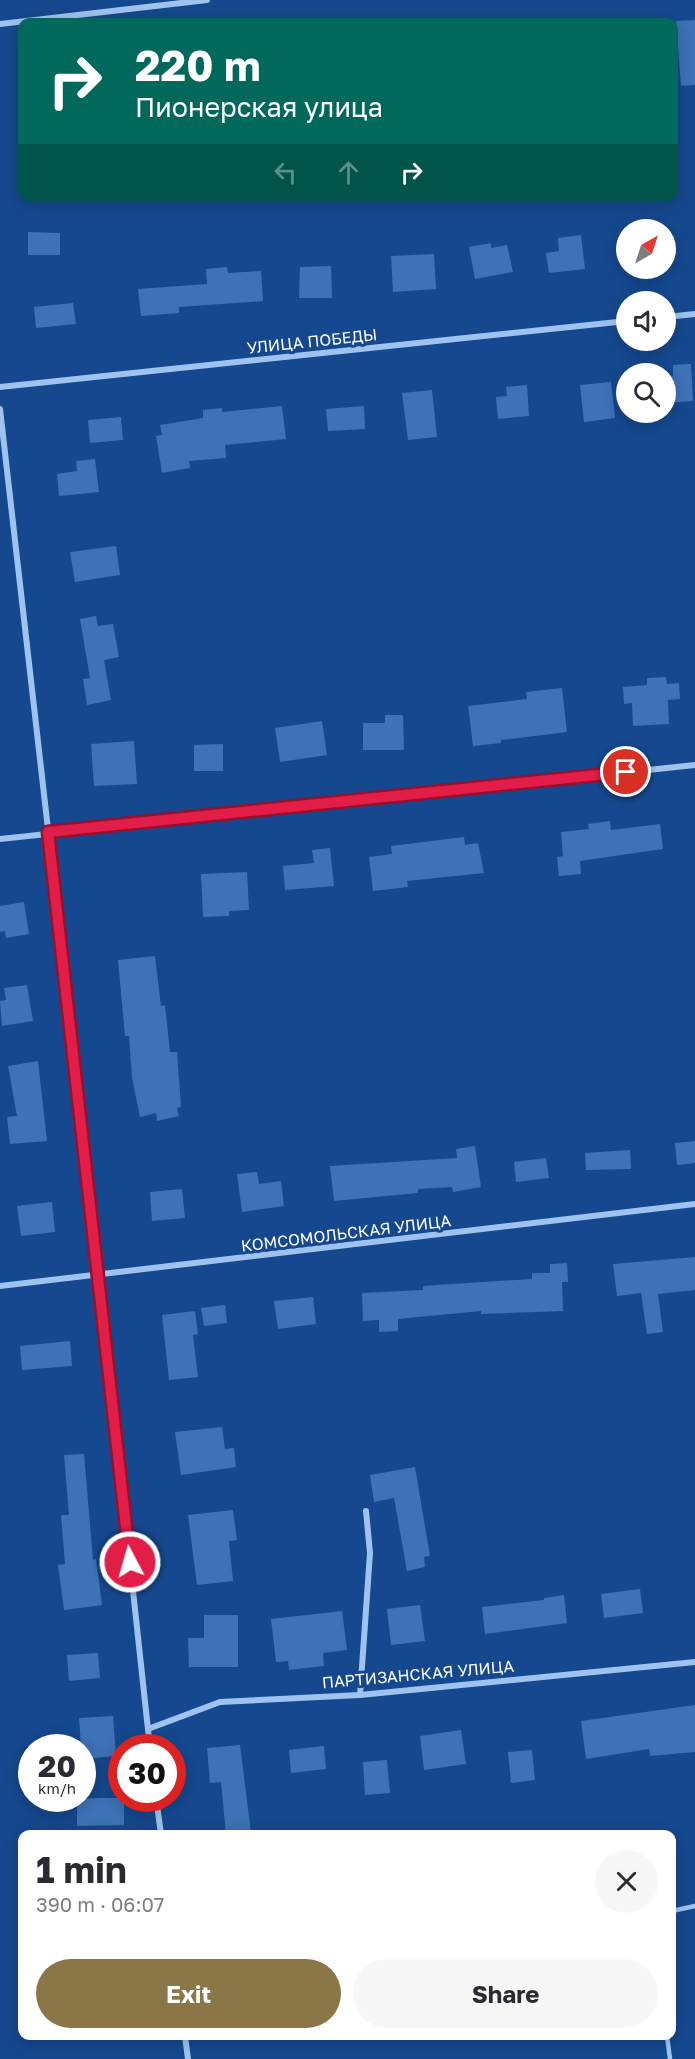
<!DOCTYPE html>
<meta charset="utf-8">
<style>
body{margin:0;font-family:"Golos Text",sans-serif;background:#f7f7f7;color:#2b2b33;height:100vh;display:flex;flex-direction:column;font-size:22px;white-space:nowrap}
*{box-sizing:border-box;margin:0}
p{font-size:20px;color:#7c7c81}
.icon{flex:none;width:33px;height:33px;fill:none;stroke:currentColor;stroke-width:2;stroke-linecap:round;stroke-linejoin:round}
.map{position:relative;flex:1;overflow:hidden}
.panel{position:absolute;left:18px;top:1830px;width:658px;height:210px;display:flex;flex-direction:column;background:#fff;border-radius:12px;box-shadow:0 3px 15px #0003}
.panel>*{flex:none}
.top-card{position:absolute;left:18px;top:18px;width:660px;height:183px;border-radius:12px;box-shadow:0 3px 15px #0003;background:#00695c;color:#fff;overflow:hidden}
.needle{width:39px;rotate:39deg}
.controls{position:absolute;left:616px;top:219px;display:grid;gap:12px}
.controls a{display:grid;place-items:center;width:60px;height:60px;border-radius:50%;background:#fff;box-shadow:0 3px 15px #0003;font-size:30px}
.speed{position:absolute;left:18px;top:1734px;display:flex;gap:12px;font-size:30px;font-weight:700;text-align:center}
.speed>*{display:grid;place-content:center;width:78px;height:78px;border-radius:50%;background:#fff;box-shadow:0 3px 15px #0003;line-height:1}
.speed small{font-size:15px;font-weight:400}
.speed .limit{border:9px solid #d22;background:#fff;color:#111}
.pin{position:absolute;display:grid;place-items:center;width:51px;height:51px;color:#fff;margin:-26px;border:3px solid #fff;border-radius:50%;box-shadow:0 2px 6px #0007}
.me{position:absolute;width:66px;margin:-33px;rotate:354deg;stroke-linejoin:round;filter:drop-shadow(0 0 4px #0008)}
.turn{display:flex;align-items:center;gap:21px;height:126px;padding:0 18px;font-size:27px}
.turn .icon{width:78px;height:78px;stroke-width:2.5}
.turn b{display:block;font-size:42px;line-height:51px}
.lanes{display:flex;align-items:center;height:57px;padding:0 18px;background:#0003;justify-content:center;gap:30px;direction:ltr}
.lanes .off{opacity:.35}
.round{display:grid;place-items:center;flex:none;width:63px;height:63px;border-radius:32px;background:#f7f7f7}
.headline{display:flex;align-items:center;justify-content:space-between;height:102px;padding:0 18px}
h1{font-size:36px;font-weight:700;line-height:45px}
.cta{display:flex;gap:12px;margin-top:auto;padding:12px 18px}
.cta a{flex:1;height:69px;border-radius:36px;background:#8a7647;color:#fff;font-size:24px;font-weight:700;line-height:69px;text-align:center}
.cta a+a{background:#f7f7f7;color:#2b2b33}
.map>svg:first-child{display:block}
.building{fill:#3d72b7}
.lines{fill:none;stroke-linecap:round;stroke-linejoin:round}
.service{stroke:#9fc3f0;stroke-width:4.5}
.minor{stroke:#9fc3f0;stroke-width:6}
.route-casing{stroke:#92132f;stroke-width:15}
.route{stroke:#e11d48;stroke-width:10}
.labels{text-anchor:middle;stroke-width:6;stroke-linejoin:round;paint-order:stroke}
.street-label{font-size:16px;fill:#fff;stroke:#15488e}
</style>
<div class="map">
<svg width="695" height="2059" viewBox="0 0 695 2059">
<rect width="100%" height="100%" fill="#15488e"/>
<g class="building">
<path d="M 695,20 L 695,85 L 681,86 L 676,21 Z"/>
<path d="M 28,232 L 60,233 L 60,255 L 28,255 Z"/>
<path d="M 581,235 L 585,269 L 549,273 L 546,253 L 559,251 L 558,238 Z"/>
<path d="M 491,243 L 491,248 L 507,245 L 513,272 L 475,279 L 469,247 Z"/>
<path d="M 434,254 L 436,289 L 393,292 L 391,256 Z"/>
<path d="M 331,266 L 332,298 L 299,298 L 300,267 Z"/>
<path d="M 227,267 L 228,273 L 261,271 L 263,301 L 179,307 L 179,313 L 141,316 L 138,289 L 207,284 L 206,269 Z"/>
<path d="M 73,303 L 76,324 L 36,328 L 34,307 Z"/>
<path d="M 691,364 L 693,401 L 666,403 L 666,377 L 673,376 L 673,365 Z"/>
<path d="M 611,382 L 615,418 L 584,422 L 580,385 Z"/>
<path d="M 527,385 L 529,416 L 498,419 L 496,397 L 507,396 L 506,387 Z"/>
<path d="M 432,390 L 437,437 L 408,440 L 402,393 Z"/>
<path d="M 282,406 L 286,439 L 225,445 L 226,458 L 189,461 L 190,468 L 162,473 L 156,436 L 162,435 L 160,425 L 203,418 L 203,410 L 222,408 L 222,412 Z"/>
<path d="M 364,406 L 365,429 L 328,431 L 326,409 Z"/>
<path d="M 121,417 L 123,440 L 90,443 L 88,420 Z"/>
<path d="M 95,459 L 99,492 L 59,496 L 57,474 L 77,471 L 76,461 Z"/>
<path d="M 116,546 L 120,575 L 75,582 L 70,552 Z"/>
<path d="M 96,616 L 98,626 L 113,624 L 119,657 L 104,660 L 111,700 L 87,705 L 83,679 L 90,678 L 80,619 Z"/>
<path d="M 666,677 L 667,684 L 679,683 L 680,699 L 668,700 L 669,724 L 633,726 L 632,703 L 624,704 L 623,687 L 647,685 L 647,678 Z"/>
<path d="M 562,688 L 567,732 L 501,740 L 501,743 L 473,746 L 468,706 L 527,699 L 526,692 Z"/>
<path d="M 385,715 L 403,715 L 404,750 L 363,750 L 363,723 L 385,723 Z"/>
<path d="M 322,721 L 327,755 L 280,762 L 275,728 Z"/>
<path d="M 134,741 L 137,784 L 94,786 L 91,744 Z"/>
<path d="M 223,744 L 223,771 L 194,771 L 194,745 Z"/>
<path d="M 610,821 L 611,830 L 660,824 L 663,849 L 580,861 L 581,874 L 559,876 L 557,857 L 563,856 L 561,832 L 589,829 L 588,824 Z"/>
<path d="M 464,837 L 465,845 L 478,843 L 484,873 L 407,881 L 408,887 L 373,891 L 369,857 L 392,854 L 391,846 Z"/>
<path d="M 330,848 L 334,886 L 285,890 L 283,866 L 314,863 L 312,850 Z"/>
<path d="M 247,872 L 249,910 L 229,911 L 229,916 L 203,917 L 201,874 Z"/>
<path d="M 24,902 L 29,934 L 6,938 L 5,931 L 0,932 L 0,906 Z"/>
<path d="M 155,956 L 161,1006 L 165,1005 L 170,1052 L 177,1052 L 181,1107 L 177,1108 L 179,1116 L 157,1121 L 156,1113 L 140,1117 L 132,1078 L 129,1036 L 125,1036 L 118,960 Z"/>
<path d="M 27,985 L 33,1021 L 2,1026 L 0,1001 L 6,1000 L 4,988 Z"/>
<path d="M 38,1061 L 47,1141 L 10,1144 L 7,1117 L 17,1116 L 8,1066 Z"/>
<path d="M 695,1141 L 695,1163 L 677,1165 L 675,1143 Z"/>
<path d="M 475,1146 L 481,1187 L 453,1192 L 452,1187 L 418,1189 L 418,1193 L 334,1201 L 330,1166 L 457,1158 L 456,1149 Z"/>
<path d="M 630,1150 L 631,1169 L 586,1170 L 585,1153 Z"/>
<path d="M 546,1158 L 549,1178 L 516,1182 L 514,1162 Z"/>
<path d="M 257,1172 L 259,1184 L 281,1181 L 284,1206 L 242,1212 L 237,1174 Z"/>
<path d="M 182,1189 L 185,1218 L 152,1221 L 150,1192 Z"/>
<path d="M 52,1202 L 55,1232 L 21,1236 L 17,1206 Z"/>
<path d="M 695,1257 L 695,1290 L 658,1294 L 663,1332 L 647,1334 L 641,1293 L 617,1296 L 613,1264 Z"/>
<path d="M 567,1263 L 568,1282 L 562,1282 L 563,1311 L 481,1314 L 481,1311 L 398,1319 L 398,1331 L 379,1332 L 379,1320 L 363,1321 L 362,1293 L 423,1290 L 423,1286 L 451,1284 L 532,1279 L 532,1273 L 550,1273 L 550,1264 Z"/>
<path d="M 313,1297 L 316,1324 L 278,1329 L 274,1301 Z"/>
<path d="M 225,1305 L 227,1323 L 204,1326 L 201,1308 Z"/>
<path d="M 195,1311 L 198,1334 L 193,1335 L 198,1377 L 169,1380 L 162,1315 Z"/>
<path d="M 70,1341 L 72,1366 L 22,1370 L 20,1346 Z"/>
<path d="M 222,1427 L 225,1449 L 234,1448 L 236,1467 L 181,1475 L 175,1432 Z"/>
<path d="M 84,1454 L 93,1560 L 96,1559 L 102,1605 L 64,1610 L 58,1565 L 65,1564 L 61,1515 L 69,1515 L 64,1455 Z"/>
<path d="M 415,1467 L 430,1556 L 424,1557 L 425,1567 L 407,1571 L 394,1498 L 374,1502 L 370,1475 Z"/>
<path d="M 233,1510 L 237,1540 L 229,1541 L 233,1581 L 197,1585 L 188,1515 Z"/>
<path d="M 640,1589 L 643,1613 L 604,1618 L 601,1594 Z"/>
<path d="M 564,1595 L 567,1623 L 485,1634 L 482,1607 L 544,1600 L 544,1598 Z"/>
<path d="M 420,1605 L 425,1641 L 391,1645 L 387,1609 Z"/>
<path d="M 342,1611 L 347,1650 L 323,1653 L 324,1666 L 289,1670 L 288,1661 L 276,1662 L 271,1619 Z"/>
<path d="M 204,1615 L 238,1615 L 238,1667 L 189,1667 L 188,1638 L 204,1638 Z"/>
<path d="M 98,1653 L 100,1678 L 69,1681 L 67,1655 Z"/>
<path d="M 695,1705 L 695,1752 L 650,1756 L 649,1749 L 586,1759 L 581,1721 Z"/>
<path d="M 113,1716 L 116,1756 L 82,1759 L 79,1718 Z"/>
<path d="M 461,1730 L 466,1764 L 424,1770 L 420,1736 Z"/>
<path d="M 240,1745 L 251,1833 L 226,1834 L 221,1782 L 210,1783 L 207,1748 Z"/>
<path d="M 324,1746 L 326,1769 L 291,1773 L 289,1750 Z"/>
<path d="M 532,1750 L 535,1780 L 511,1783 L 508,1752 Z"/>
<path d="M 387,1760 L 390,1793 L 365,1795 L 363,1762 Z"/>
<path d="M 100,1798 L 124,1798 L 124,1825 L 77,1826 L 77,1799 Z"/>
</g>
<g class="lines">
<g class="service">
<path d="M 672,1911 L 695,1906"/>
<path d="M 667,2036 L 670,2059"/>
</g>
<g class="minor">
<path d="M 0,24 L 207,0"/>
<path d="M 666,317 L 695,314"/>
<path d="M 0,387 L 627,321"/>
<path d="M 0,409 L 99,1276 L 150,1748"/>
<path d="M 0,839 L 695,765"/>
<path d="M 0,1286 L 695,1204"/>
<path d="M 360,1695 L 370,1553 L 366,1511"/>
<path d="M 148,1729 L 220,1702 L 360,1695 L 695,1662"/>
<path d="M 156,1798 L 161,1834"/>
<path d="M 185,2036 L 188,2059"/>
</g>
</g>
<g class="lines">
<defs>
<path id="route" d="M 130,1562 L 48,832 L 626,772"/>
</defs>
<use href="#route" class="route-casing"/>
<use href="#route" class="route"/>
</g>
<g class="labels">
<g class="street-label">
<text transform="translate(312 341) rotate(-6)" y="6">УЛИЦА ПОБЕДЫ</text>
<text transform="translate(346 1233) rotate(-7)" y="6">КОМСОМОЛЬСКАЯ УЛИЦА</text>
<text transform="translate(418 1674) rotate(-5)" y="6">ПАРТИЗАНСКАЯ УЛИЦА</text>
</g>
</g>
</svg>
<div class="controls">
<a><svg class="needle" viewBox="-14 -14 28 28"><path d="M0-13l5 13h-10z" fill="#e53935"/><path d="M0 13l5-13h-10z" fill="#7c7c81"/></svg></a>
<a><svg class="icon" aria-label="sound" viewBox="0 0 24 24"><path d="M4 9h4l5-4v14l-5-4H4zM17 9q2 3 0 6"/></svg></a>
<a><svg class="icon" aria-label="search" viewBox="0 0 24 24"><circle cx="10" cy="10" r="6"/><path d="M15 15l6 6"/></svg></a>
</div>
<div class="speed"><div>20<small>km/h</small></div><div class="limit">30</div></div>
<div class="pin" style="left:626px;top:772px;background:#d93025"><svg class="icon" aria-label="arrive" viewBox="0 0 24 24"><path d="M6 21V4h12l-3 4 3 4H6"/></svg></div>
<svg class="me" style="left:130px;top:1562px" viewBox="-20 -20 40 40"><circle r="17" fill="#e11d48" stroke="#fff" stroke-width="3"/><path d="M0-11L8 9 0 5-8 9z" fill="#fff"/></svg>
<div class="top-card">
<div class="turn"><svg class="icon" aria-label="right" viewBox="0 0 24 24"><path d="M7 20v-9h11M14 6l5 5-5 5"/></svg><div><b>220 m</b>Пионерская улица</div></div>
<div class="lanes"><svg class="icon off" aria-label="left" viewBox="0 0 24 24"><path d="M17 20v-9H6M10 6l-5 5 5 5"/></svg><svg class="icon off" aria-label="ahead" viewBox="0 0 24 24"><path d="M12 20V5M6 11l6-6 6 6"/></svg><svg class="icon" aria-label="right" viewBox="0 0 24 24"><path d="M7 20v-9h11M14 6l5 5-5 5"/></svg></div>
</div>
<section class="panel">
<div class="headline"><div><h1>1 min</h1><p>390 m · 06:07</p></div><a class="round"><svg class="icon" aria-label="close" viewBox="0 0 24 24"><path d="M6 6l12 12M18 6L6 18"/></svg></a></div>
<div class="cta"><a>Exit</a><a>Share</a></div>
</section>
</div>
